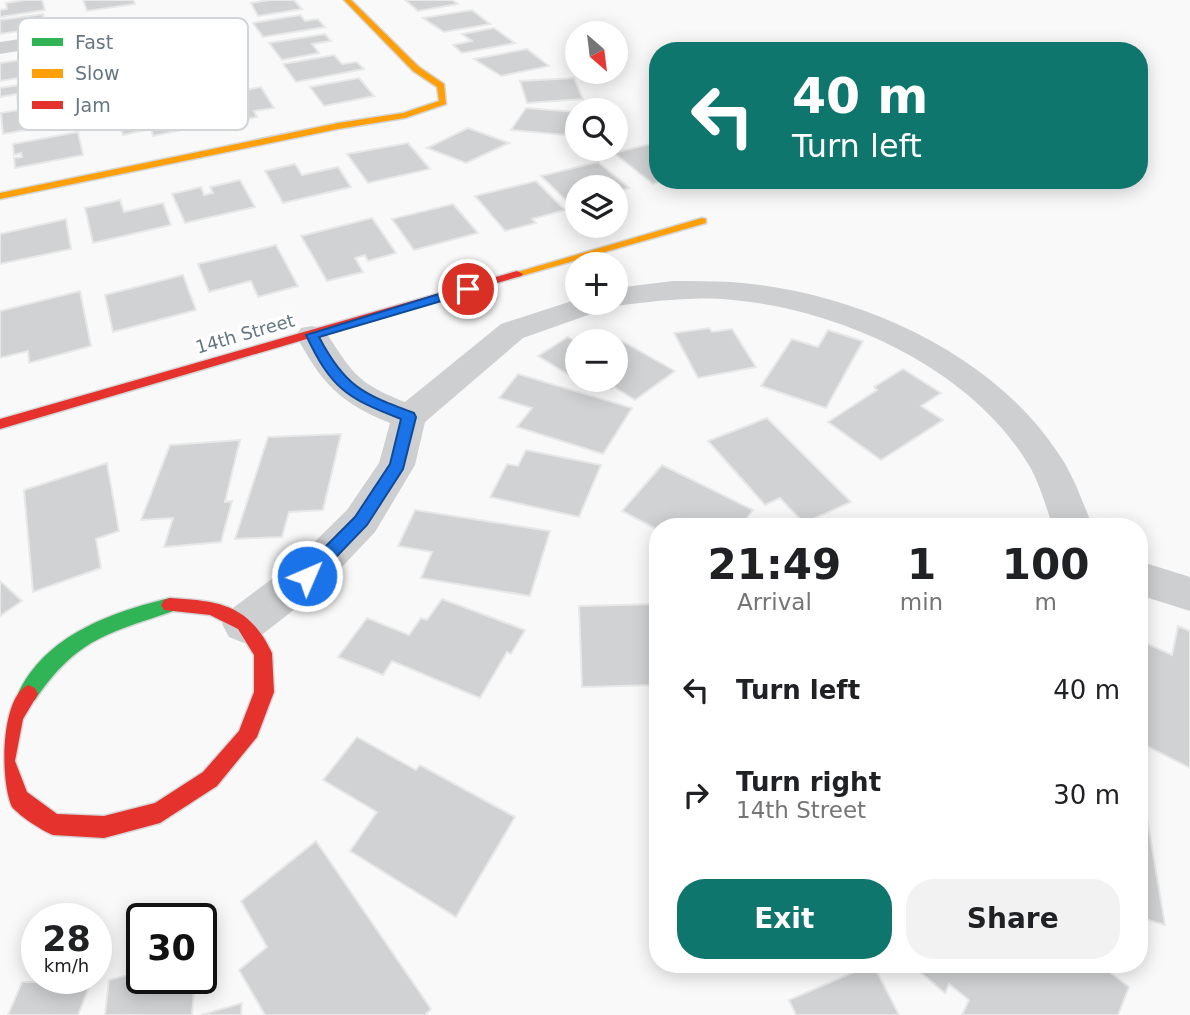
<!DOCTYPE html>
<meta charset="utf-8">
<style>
body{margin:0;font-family:"DejaVu Sans",sans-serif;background:#f2f2f2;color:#202124;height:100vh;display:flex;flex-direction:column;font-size:26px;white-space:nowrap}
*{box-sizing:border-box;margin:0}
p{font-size:23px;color:#757577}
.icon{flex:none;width:38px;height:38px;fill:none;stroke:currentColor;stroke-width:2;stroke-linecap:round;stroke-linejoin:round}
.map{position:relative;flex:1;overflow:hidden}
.side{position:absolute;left:649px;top:518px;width:499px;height:455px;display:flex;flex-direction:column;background:#fff;border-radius:28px;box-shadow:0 4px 18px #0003}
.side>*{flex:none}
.hud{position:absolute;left:649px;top:42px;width:499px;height:147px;border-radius:28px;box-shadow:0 4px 18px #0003;background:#0f766e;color:#fff;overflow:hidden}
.needle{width:46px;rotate:152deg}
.fabs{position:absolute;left:565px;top:21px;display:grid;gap:14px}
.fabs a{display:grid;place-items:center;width:63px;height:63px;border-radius:50%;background:#fff;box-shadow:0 4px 18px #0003;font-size:35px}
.speed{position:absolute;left:21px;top:903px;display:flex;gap:14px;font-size:35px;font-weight:700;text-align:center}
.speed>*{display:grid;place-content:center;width:91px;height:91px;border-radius:50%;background:#fff;box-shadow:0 4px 18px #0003;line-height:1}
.speed small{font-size:18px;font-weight:400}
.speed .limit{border:4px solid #111;border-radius:10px;background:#fff;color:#111}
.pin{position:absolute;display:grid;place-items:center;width:60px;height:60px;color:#fff;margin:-30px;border:4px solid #fff;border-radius:50%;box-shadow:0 2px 7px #0007}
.me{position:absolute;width:77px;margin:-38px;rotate:45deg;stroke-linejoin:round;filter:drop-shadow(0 0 5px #0008)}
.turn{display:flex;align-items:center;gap:24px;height:147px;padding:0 28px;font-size:32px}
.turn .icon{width:91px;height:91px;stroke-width:2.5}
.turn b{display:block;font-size:49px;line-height:60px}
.eta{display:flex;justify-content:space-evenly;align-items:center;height:119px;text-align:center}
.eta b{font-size:42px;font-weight:800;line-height:49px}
.action{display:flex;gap:14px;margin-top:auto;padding:14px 28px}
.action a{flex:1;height:80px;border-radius:28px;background:#0f766e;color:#fff;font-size:28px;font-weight:800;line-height:80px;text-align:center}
.action a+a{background:#f2f2f2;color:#202124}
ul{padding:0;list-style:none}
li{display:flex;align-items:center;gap:21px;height:105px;padding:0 28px}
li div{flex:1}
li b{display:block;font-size:26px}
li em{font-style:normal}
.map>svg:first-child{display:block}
.building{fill:#d0d2d3;stroke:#e8e8e8;stroke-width:2}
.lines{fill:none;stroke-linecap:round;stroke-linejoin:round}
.fast-casing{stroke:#d5d6d7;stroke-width:3}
.slow-casing{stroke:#d5d6d7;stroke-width:3}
.jam-casing{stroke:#d5d6d7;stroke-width:3}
.street{fill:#cecfd0;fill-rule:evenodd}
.fast{fill:#30b455;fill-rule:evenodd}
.slow{fill:#ff9f0a;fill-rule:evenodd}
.jam{fill:#e5322d;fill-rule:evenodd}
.route{fill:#1a73e8;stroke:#114b97;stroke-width:2}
.labels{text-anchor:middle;stroke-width:7;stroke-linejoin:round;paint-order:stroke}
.far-street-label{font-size:18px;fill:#657683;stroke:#fff}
.key{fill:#fff;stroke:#d1d6da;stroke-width:2}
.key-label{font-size:19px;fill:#657683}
</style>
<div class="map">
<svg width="1190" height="1015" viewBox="0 0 1190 1015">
<rect width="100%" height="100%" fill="#f9f9f9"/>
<g class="building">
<path d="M 25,0 L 42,0 L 45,10 L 0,17 L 0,10 L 7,9 L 6,3 Z"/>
<path d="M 83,0 L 133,0 L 135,4 L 87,11 Z"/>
<path d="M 270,0 L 294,0 L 302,9 L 258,16 L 251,3 Z"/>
<path d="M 405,0 L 452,0 L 458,4 L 418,11 Z"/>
<path d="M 472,10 L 490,24 L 444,32 L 423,18 Z"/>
<path d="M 43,14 L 46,27 L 0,34 L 0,20 Z"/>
<path d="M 300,15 L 305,21 L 318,19 L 325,27 L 263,37 L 253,23 Z"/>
<path d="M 494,28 L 515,43 L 462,53 L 453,45 L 472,41 L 462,34 Z"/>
<path d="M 325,34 L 331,41 L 312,44 L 319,53 L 282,60 L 269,43 Z"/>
<path d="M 527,49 L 549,66 L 501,76 L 474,59 Z"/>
<path d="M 58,54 L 61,71 L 0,81 L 0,63 Z"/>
<path d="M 334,55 L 342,64 L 357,62 L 364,69 L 296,82 L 283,64 Z"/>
<path d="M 60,78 L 64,98 L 18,106 L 17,94 L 0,97 L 0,88 Z"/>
<path d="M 359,78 L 374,96 L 324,106 L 310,87 Z"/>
<path d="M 574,78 L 583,99 L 527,103 L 520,81 Z"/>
<path d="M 261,87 L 274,108 L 254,111 L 257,117 L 217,125 L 204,98 Z"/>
<path d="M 178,100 L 191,128 L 153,136 L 151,129 L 123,135 L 115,112 Z"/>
<path d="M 58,103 L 65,123 L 3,134 L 1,113 Z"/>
<path d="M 526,108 L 577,112 L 564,135 L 511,130 Z"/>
<path d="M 468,128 L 509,143 L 466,163 L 427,148 Z"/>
<path d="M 78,132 L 83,155 L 15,168 L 14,158 L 22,157 L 21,153 L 14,155 L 13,144 Z"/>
<path d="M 658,142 L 658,180 L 666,180 L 653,184 L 614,153 Z"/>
<path d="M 408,143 L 430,169 L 368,183 L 347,154 Z"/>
<path d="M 598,162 L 629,188 L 616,192 L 616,187 L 578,187 L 578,212 L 541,176 Z"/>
<path d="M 295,164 L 302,175 L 338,167 L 351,187 L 283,203 L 265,171 Z"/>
<path d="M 240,180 L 255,207 L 185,223 L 172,194 L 201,187 L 204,195 L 213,193 L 210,187 Z"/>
<path d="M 536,181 L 565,210 L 532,219 L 536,223 L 505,231 L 475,196 Z"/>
<path d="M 120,200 L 124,212 L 163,203 L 171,225 L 93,243 L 85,208 Z"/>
<path d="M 453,204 L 478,233 L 414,250 L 392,219 Z"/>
<path d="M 372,218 L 396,253 L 368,261 L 365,255 L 355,258 L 363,272 L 327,281 L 301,236 Z"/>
<path d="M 66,219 L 71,249 L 0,264 L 0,234 Z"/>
<path d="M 276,245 L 298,286 L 258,297 L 251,281 L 209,292 L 198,264 Z"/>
<path d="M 183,275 L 196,310 L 113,332 L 105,295 Z"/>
<path d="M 80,291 L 91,346 L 29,363 L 28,351 L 0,358 L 0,311 Z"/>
<path d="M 709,328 L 712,332 L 732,329 L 756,367 L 698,378 L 674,333 Z"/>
<path d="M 828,330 L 863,341 L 826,408 L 761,386 L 792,339 L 818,347 Z"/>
<path d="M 613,336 L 675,371 L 635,400 L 614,387 L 612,389 L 596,380 L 616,380 L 616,341 L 604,341 Z"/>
<path d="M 568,337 L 578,343 L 578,369 L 569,375 L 538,356 Z"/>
<path d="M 903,369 L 941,393 L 921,406 L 943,420 L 881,460 L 828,422 L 877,390 L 874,387 Z"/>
<path d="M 518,374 L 632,408 L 603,454 L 517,427 L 532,408 L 499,398 Z"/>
<path d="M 767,418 L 851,502 L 804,523 L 780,498 L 765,505 L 708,441 Z"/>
<path d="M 341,434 L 323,510 L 289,512 L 282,537 L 235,539 L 268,437 Z"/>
<path d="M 240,440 L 225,502 L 232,501 L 221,542 L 164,547 L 173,518 L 141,520 L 170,445 Z"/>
<path d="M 526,450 L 601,465 L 579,517 L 490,497 L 507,464 L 518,466 Z"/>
<path d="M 107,463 L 119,531 L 96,539 L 101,568 L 33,592 L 24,490 Z"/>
<path d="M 662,465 L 753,510 L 740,527 L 658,527 L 658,530 L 622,511 Z"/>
<path d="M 415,510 L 550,531 L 530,596 L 421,578 L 432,552 L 398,546 Z"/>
<path d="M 0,581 L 22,601 L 0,616 Z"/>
<path d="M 442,599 L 525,630 L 511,654 L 507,652 L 480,698 L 392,661 L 383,675 L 338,657 L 367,618 L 409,635 L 421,618 L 427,620 Z"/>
<path d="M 658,604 L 658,685 L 582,687 L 579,606 Z"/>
<path d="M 1178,626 L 1190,631 L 1190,768 L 1139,742 L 1139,640 L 1172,655 Z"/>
<path d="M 357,737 L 416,770 L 420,765 L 515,817 L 456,917 L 350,851 L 377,812 L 323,780 Z"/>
<path d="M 1139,816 L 1147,818 L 1165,925 L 1139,917 Z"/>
<path d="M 316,841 L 431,1009 L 425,1015 L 265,1015 L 239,970 L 267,947 L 241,901 Z"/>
<path d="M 873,964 L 899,1015 L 796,1015 L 789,1000 Z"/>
<path d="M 911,964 L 1099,964 L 1129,987 L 1118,1015 L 962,1015 L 969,1000 L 949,984 L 945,993 Z"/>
<path d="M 142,971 L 142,978 L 195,978 L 192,1015 L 105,1015 L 109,980 Z"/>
<path d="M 22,982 L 91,982 L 78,1015 L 8,1015 Z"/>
<path d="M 242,1003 L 241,1015 L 201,1015 Z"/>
</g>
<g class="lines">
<defs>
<path id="fast" d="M 170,598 L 176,600 L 179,605 L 176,610 C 108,634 78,637 35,700 L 28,703 L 21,700 L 18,694 C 45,635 112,612 170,598 Z"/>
<g id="slow">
<path d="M 344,0 L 351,0 L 419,67 L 444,84 L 446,104 L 405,118 L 338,129 L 0,199 L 0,193 L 338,123 L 403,113 L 439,101 L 437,87 L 413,71 Z"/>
<path d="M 702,218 L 706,219 L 706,223 L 521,276 L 517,277 L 511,274 Z"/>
</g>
<g id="jam">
<path d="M 517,271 L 523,274 L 521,276 L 0,429 L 0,419 Z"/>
<path d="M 170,598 C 219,601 249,604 272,653 L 274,692 L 257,737 L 217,786 L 160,823 L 104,838 L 53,835 C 41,830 21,817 12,807 C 0,782 0,698 28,685 L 35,688 L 38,694 L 23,719 L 15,761 L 27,792 L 57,814 L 104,816 L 155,803 L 203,772 L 239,731 L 254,692 L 254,655 L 238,629 L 210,615 L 164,610 L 161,605 L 164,600 Z"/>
</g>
</defs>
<use href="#fast" class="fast-casing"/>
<use href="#slow" class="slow-casing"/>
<use href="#jam" class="jam-casing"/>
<g class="street">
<path d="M 152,19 L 161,24 L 158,28 L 0,54 L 0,42 Z"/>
<path d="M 673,281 C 692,281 712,281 731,282 C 850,290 988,349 1056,450 C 1073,473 1082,501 1093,527 L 1053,527 C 1046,507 1040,485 1030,467 C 973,369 842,310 733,300 C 694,296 655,301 616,306 L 609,304 L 605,309 L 523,338 L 425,422 L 415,465 L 375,532 L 322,588 L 259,637 L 244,643 L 229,637 L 222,624 L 229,611 L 292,564 L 347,510 L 379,463 L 390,423 C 340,403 321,383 296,335 L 301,328 L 312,326 L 323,328 C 352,371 354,382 405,402 L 501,324 L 578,299 L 578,303 L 616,303 L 616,288 Z"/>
<path d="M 1139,561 L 1190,577 L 1190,611 L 1139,595 Z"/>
</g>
<use href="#fast" class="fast"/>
<use href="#slow" class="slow"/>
<use href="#jam" class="jam"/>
</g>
<path class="route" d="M 468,285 L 472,287 L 472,292 L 319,337 C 345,387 363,394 414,413 L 416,417 L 403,469 L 367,525 L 313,581 L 301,581 L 298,576 L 301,571 L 355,517 L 390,464 L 401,419 C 346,398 331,388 306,335 Z"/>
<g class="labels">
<g class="far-street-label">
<text transform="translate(245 334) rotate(-16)" y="6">14th Street</text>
</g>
</g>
<rect x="18" y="18" width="230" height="112" rx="10" class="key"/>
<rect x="32" y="38" width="31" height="8" fill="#30b455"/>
<rect x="32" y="69" width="31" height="9" fill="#ff9f0a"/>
<rect x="32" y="101" width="31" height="8" fill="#e5322d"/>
<g class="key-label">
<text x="75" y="49">Fast</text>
<text x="75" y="80">Slow</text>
<text x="75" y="112">Jam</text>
</g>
</svg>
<div class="fabs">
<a><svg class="needle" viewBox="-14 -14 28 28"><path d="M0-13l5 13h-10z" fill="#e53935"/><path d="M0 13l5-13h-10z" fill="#757577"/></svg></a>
<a><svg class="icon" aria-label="search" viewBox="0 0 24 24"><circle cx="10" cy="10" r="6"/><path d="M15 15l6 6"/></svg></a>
<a><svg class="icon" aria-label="layers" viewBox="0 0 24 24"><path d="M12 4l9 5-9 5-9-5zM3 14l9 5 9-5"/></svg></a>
<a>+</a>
<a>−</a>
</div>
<div class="speed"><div>28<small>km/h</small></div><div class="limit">30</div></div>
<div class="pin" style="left:468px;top:289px;background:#d93025"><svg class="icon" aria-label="arrive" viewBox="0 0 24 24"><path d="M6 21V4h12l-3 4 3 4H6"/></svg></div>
<svg class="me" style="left:307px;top:576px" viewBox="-20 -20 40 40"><circle r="17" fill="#1a73e8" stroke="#fff" stroke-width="3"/><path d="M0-11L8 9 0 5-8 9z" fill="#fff"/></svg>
<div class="hud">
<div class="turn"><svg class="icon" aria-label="left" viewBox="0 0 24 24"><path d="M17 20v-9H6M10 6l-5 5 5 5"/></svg><div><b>40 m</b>Turn left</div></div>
</div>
<section class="side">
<div class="eta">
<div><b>21:49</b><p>Arrival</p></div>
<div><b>1</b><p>min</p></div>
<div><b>100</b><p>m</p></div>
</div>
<ul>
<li><svg class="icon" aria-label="left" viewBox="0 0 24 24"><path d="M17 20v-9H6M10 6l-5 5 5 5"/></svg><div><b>Turn left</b></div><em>40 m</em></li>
<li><svg class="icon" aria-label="right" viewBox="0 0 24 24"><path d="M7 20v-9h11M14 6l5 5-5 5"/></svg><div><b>Turn right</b><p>14th Street</p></div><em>30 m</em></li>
</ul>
<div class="action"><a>Exit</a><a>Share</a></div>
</section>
</div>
